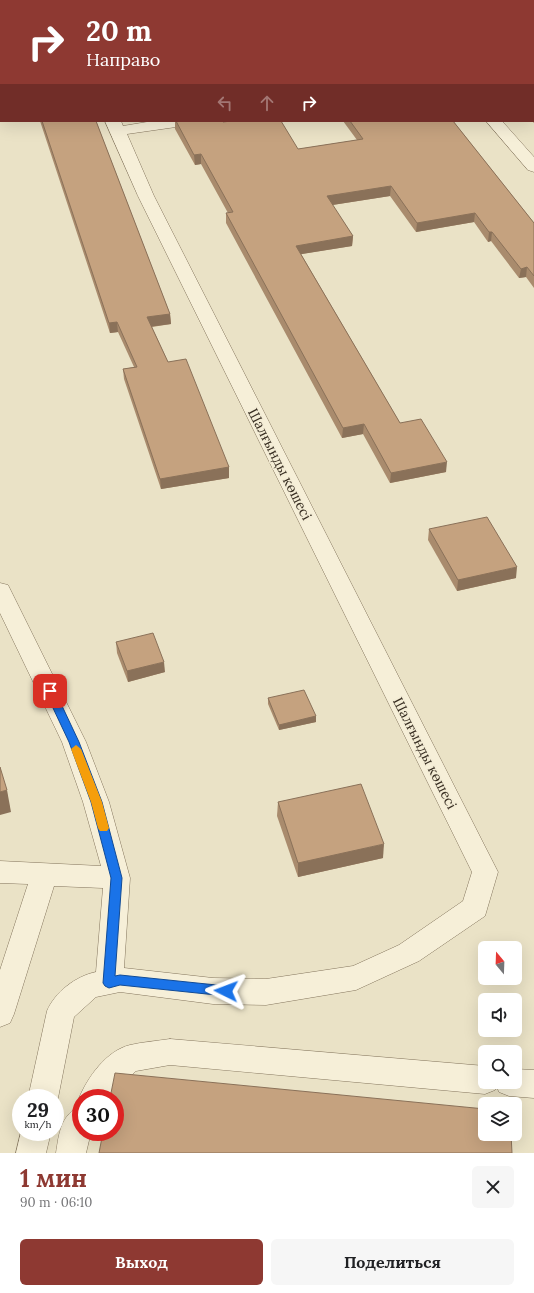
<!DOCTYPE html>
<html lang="ru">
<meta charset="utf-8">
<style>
body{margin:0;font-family:Lora,serif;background:#f6f6f6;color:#202124;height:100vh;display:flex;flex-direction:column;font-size:15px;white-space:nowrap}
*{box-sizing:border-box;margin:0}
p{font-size:13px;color:#757577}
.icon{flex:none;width:22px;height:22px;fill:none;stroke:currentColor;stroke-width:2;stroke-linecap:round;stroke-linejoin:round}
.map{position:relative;height:1153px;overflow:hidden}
.panel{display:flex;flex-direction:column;background:#fff;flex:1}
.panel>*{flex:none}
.banner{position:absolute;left:0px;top:0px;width:534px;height:122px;box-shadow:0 4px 16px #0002;background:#8e3932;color:#fff;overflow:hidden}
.needle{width:26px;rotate:341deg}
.buttons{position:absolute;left:478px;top:941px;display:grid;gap:8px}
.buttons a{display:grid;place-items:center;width:44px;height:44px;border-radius:6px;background:#fff;box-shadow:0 4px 16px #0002;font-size:20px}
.speed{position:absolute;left:12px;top:1089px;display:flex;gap:8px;font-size:20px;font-weight:700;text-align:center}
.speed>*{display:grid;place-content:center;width:52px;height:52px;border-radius:50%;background:#fff;box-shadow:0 4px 16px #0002;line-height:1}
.speed small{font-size:10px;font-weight:400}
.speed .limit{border:6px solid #d22;background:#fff;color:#111}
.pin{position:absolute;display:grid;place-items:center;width:34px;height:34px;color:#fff;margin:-17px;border-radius:8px;box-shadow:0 2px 6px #0006}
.me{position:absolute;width:44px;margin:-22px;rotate:273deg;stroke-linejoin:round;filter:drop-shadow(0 0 3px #0008)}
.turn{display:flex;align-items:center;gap:14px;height:84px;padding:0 20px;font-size:18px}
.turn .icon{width:52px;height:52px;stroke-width:2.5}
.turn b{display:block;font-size:28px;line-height:34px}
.lanes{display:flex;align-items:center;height:38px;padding:0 20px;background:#0003;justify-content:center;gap:20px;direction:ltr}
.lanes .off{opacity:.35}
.round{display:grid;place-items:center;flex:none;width:42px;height:42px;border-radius:6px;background:#f6f6f6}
.summary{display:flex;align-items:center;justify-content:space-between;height:68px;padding:0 20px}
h1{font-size:24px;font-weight:700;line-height:30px;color:#8e3932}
.action{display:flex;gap:8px;margin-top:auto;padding:8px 20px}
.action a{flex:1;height:46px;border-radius:6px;background:#8e3932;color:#fff;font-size:16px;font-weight:700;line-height:46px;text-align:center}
.action a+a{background:#f6f6f6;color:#202124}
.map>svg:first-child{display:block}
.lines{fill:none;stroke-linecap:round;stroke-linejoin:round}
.minor-casing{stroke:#84755d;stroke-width:1}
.minor{fill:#f6efd8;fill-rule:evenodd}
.wall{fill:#a98b6d}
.shaded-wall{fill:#8a7159}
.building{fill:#c5a27f;stroke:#8a7159}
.route{fill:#1a73e8;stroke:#114b97}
.slow{fill:#f59e0b}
.labels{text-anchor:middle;stroke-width:3;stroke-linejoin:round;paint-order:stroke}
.street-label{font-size:14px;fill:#362c20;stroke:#f3ecd5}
</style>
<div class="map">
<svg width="534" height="1153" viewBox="0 0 534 1153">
<rect width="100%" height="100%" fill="#eae2c6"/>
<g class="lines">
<defs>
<g id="minor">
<path d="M 51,0 L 65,0 L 66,1 L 52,1 Z"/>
<rect x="385" y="0" width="14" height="1"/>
<path d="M 105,121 L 121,121 L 123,126 L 153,121 L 191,121 L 188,124 L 183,126 L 127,134 L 154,196 L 498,872 L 485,916 L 419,961 L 356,990 L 266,1005 L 213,1004 L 120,992 L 96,997 L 74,1017 L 58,1098 L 55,1104 L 55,1098 L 28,1098 L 47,1011 C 55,992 76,976 96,972 L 103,888 L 54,886 L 14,1014 L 10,1023 L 0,1027 L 0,970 L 28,884 L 0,883 L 0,861 L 101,866 L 83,802 L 62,742 L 0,613 L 0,583 L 8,585 L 11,591 L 86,742 L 109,802 L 130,878 L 124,968 L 213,978 L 266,979 L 353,966 L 399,945 L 463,901 L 472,872 L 138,196 Z"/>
<path d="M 486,121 L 502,121 L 534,157 L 534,172 L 528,170 Z"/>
<path d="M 170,1039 L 485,1066 L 485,1082 L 515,1082 L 515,1069 L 534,1070 L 534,1098 L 509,1096 L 499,1092 L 497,1087 L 495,1090 L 485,1094 L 170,1065 L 136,1071 L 112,1093 L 110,1098 L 81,1098 L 81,1102 L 79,1098 C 88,1077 106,1051 130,1045 C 143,1042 157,1041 170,1039 Z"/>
<path d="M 81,1106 L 81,1132 L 91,1132 L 86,1153 L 56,1153 C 59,1133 61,1114 81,1106 Z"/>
<path d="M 21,1132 L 51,1132 L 46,1153 L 16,1153 Z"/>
</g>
</defs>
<use href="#minor" class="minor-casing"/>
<use href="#minor" class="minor"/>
</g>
<g class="wall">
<path d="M 311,0 L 359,0 L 360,1 L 312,1 Z"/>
<path d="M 425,0 L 474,0 L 475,1 L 426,1 Z"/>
<path d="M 533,18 L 534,64 L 533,64 L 533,65 L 534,65 L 534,123 L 532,121 L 533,121 Z"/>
<path d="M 40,121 L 96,121 L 170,314 L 171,324 L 152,327 L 168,362 L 229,467 L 229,478 L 161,489 L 124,379 L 123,369 L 134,367 L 118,332 L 110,333 Z"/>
<path d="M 175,121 L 222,121 L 223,122 L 298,149 L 357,140 L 343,121 L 453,121 L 534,223 L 534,288 L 526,277 L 519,278 L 491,241 L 488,242 L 474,222 L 416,232 L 390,196 L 332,205 L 353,236 L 352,246 L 301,254 L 400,423 L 446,472 L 390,483 L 363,434 L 342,438 L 226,223 L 226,213 L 228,213 L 201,164 L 195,165 L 175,129 Z"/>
<path d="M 429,529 L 516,578 L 457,591 L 428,540 Z"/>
<path d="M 116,642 L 165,672 L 128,682 L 117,653 Z"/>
<path d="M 268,698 L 316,716 L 316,722 L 279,730 L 268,704 Z"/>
<path d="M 278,802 L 383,858 L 298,877 L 277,816 Z"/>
</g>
<g class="shaded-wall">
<path d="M 534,55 L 534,64 L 533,64 L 533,56 Z"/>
<path d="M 201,154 L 201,164 L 195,165 L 194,155 Z"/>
<path d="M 391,186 L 390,196 L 326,206 L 327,196 Z"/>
<path d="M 475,213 L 474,222 L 416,232 L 417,223 Z"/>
<path d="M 489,232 L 492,232 L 491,241 L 488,242 Z"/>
<path d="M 353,236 L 352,246 L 296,255 L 296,246 Z"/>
<path d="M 527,267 L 526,277 L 519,278 L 521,269 Z"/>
<path d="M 170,314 L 171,324 L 148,327 L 147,317 Z"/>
<path d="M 117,322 L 118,332 L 110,333 L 109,323 Z"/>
<path d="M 364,424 L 363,434 L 342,438 L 343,428 Z"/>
<path d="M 447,462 L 446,472 L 390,483 L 391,473 Z"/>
<path d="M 229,467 L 229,478 L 161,489 L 160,479 Z"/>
<path d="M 517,567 L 516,578 L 457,591 L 458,580 Z"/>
<path d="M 164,662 L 165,672 L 128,682 L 127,671 Z"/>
<path d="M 316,716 L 316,722 L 279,730 L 279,725 Z"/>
<path d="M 7,790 L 11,812 L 0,815 L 0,792 Z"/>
<path d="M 384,844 L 383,858 L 298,877 L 298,863 Z"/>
</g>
<g class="building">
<path d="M 0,0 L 30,0 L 31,1 L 1,1 L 1,61 L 0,58 Z"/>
<path d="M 110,0 L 151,0 L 152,1 L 111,1 Z"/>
<path d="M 318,0 L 359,0 L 360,1 L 318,1 Z"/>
<path d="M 434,0 L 474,0 L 475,1 L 435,1 Z"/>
<path d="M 533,18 L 534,18 L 534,55 L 533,56 Z"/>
<path d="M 533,63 L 533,65 L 534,65 L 534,112 L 533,111 Z"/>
<path d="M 42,121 L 96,121 L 170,314 L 147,317 L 168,362 L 186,359 L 229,467 L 160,479 L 123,369 L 137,367 L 117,322 L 109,323 Z"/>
<path d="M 176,121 L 222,121 L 223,122 L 231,121 L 281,121 L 298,149 L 363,139 L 350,121 L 453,121 L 534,223 L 534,276 L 527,267 L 521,269 L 492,232 L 489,232 L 475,213 L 417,223 L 391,186 L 327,196 L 353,236 L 296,246 L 400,423 L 421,419 L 447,462 L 391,473 L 364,424 L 343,428 L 226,213 L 233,212 L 201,154 L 194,155 Z"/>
<path d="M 487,517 L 517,567 L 458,580 L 429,529 Z"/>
<path d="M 153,633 L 164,662 L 127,671 L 116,642 Z"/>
<path d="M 304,690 L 316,716 L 279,725 L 268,698 Z"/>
<path d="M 0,767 L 7,790 L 0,792 Z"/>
<path d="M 361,784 L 384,844 L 298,863 L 278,802 Z"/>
<path d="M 115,1073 L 485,1109 L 485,1134 L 511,1134 L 512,1153 L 99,1153 L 103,1132 L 115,1132 L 115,1098 L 110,1098 Z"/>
</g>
<path class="route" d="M 50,688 L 55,691 L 79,742 L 102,802 L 122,878 L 115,976 L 120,975 L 226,986 L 230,987 L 232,991 L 230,995 L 226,996 L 120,985 L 109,988 L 105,986 L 103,983 L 111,878 L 91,802 L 69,742 L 45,691 Z"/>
<path class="slow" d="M 76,745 L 81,749 L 102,802 L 109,828 L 107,831 L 100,831 L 98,828 L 91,802 L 71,749 Z"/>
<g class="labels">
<g class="street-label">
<text transform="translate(280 464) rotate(63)" y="5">Шалғынды көшесі</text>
<text transform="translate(425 753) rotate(63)" y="5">Шалғынды көшесі</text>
</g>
</g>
</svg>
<div class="buttons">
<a><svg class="needle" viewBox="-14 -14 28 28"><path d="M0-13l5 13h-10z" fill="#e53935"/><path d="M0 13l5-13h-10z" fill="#757577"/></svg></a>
<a><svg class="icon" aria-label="sound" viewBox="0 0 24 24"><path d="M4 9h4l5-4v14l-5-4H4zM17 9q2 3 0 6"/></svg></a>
<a><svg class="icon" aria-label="search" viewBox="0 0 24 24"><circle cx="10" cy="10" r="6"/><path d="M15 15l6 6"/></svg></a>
<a><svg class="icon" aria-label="layers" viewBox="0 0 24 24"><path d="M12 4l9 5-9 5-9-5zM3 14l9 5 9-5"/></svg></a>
</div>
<div class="speed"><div>29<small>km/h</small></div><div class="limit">30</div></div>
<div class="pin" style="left:50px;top:691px;background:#d93025"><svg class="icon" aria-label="arrive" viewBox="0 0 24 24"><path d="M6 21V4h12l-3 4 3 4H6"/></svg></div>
<svg class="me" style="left:226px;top:991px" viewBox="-20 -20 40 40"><path d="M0-17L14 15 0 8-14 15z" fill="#1a73e8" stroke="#fff" stroke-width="4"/></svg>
<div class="banner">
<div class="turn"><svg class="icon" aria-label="right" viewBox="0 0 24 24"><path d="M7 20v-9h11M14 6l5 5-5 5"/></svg><div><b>20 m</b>Направо</div></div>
<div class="lanes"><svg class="icon off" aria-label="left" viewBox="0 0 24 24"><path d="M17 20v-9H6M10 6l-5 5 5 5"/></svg><svg class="icon off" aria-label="ahead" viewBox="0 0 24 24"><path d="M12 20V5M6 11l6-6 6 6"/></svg><svg class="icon" aria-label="right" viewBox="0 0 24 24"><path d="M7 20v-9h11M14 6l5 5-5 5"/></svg></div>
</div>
</div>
<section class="panel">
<div class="summary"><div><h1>1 мин</h1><p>90 m · 06:10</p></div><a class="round"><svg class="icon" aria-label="close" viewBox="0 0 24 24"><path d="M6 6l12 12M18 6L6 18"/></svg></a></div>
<div class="action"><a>Выход</a><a>Поделиться</a></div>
</section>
